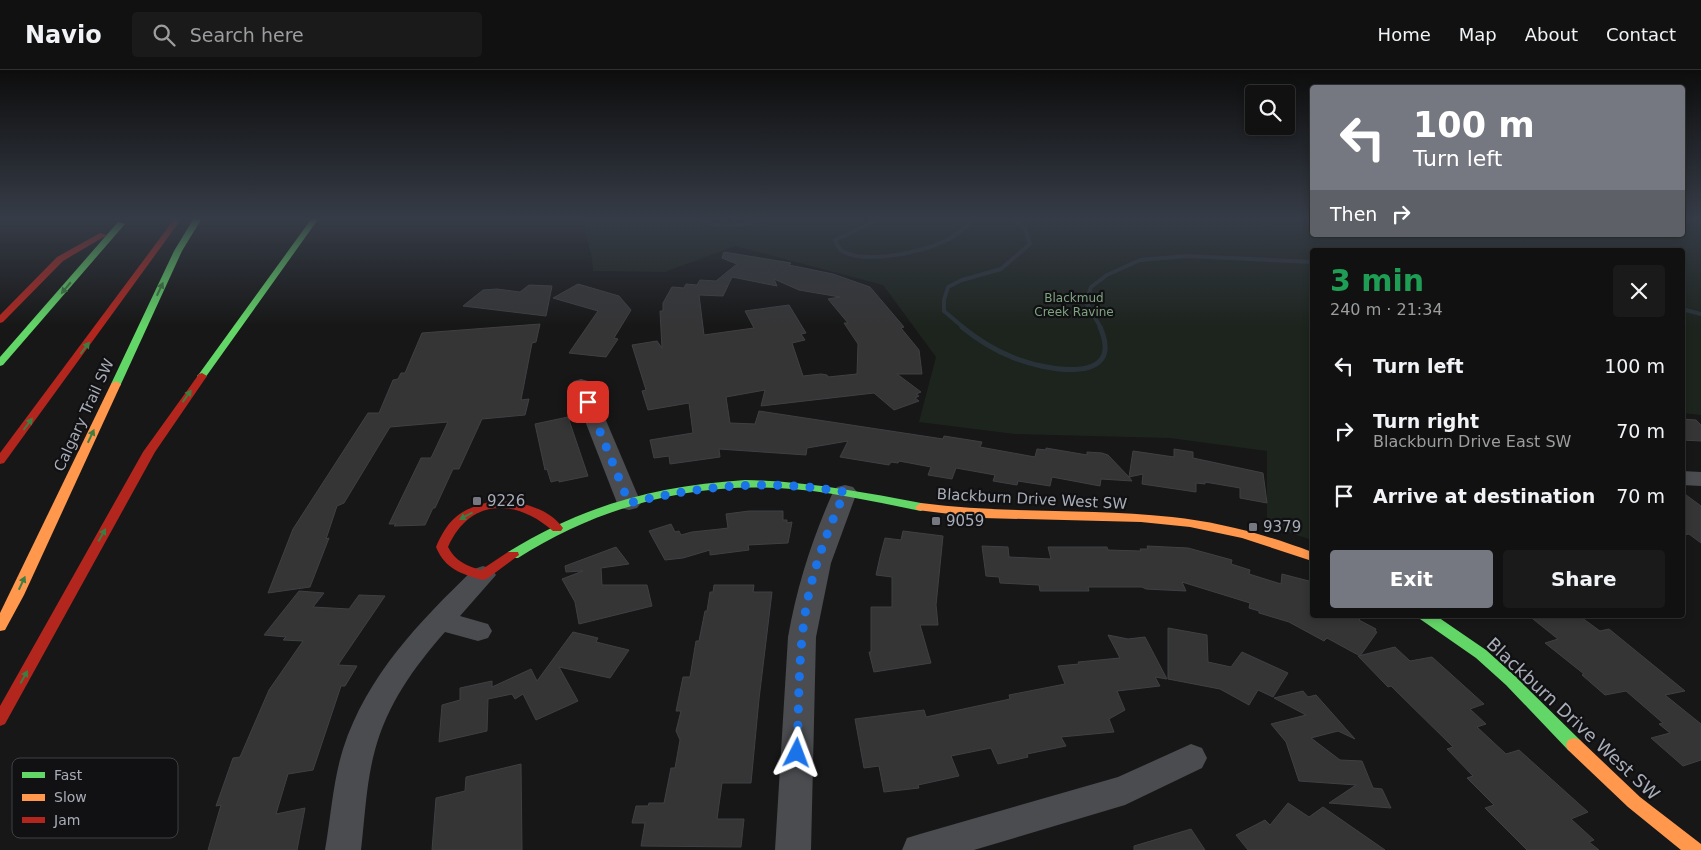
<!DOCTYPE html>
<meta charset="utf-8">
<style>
body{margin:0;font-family:"DejaVu Sans",sans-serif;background:#1a1a1a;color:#f1f3f6;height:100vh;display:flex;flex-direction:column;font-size:19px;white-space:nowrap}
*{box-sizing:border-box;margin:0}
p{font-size:16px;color:#9c9d9f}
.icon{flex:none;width:28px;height:28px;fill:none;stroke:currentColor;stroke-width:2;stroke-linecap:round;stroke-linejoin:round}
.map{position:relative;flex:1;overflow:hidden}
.panel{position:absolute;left:1310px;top:178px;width:375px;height:370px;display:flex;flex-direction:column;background:#111;border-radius:5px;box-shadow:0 2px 8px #0003,0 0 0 1px #303131}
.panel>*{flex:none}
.top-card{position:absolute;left:1310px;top:15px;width:375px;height:152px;border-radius:5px;box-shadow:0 2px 8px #0003,0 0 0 1px #303131;background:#757880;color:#fff;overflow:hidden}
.controls{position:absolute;left:1245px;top:15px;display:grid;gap:10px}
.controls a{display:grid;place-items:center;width:50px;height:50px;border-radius:5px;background:#111;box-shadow:0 2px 8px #0003,0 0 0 1px #303131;font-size:25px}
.pin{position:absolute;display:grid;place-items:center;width:42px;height:42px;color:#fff;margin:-21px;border-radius:10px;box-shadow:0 2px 8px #0006}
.me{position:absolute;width:55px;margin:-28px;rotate:3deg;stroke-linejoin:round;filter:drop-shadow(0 0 4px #0008)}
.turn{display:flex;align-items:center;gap:18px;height:105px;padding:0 20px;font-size:22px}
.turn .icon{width:65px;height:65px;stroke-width:2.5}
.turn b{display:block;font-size:35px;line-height:42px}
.then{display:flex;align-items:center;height:48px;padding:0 20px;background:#0003;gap:10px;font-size:19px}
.round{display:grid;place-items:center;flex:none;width:52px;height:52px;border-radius:5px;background:#1a1a1a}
.overview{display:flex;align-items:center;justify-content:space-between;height:85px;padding:0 20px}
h1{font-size:30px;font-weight:700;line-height:38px;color:#1e9e55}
.action{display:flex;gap:10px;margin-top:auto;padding:10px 20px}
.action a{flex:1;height:58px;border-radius:5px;background:#757880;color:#fff;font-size:20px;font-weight:700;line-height:58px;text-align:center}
.action a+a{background:#1a1a1a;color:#f1f3f6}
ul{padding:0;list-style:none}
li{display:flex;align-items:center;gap:15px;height:65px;padding:0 20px}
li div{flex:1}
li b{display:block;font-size:19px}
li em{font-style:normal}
header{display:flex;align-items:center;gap:30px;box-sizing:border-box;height:70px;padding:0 25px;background:#111;border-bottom:1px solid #303131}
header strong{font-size:24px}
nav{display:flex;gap:28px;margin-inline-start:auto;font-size:18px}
.search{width:350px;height:45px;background:#1a1a1a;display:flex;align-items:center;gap:12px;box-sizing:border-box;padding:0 18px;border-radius:5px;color:#9c9d9f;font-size:19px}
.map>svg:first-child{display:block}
.green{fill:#1d241e}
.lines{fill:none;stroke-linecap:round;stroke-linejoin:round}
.stream-far1{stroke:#2a3239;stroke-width:4}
.stream{stroke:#2a3239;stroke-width:5}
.building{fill:#353536;stroke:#3f4043;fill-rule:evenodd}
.street{fill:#4b4c50;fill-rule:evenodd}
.fast{fill:#63d668;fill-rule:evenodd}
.slow{fill:#ff974d;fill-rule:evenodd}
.jam{fill:#b3261e;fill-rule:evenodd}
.oneway{fill:#3e7d42}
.route{stroke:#1a73e8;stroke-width:9;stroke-dasharray:0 16.2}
.poi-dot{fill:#757880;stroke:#111113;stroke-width:2}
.labels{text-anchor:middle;stroke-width:4.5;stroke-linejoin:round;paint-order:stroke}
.far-park-label{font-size:12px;fill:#7fa381;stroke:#111113}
.street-label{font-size:15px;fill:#a8adb8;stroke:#111113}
.poi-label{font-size:15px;fill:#a8adb8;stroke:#111113;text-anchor:start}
.near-street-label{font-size:18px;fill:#a8adb8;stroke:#111113}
.key{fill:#111113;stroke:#3e4045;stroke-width:1}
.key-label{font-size:14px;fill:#a8adb8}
</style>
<header>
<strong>Navio</strong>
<div class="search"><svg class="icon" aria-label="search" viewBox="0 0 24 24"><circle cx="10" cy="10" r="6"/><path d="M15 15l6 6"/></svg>Search here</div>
<nav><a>Home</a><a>Map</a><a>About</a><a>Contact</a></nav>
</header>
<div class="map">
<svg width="1701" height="780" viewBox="0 0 1701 780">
<rect width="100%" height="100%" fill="#171717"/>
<path class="green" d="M 582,148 L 1312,148 L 1312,165 L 1682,165 L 1683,148 L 1701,149 L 1701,345 L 1683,343 L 1682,180 L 1312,180 L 1312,470 L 1267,455 L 1267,381 L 1170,368 L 1015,364 L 919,352 L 936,287 L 883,215 L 735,176 L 665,202 L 593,201 L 592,189 Z"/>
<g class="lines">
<g class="stream-far1">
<path d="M 699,148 C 720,163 754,152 777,148"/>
<path d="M 882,148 L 835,170 C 837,175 839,180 844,182 C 867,194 922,182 945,171 C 956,166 966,157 975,148"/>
<path d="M 1682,239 L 1701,244"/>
<path d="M 964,258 L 944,241 L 944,230 L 948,217 L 962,210 L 1001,199 L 1030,174 L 1025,159 L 1013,148"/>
<path d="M 1101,258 L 1086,232 L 1091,217 L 1107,205 L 1140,190 L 1187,186 L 1312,192"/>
</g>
<path class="stream" d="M 962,257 C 977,269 994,280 1012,287 C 1040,299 1127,318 1100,257"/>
</g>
<g class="building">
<path d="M 724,182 L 791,193 L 789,195 L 833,204 L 870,217 L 904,257 L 901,258 L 919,280 L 922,304 L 897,304 L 921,322 L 916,324 L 919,326 L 915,328 L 919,331 L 894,340 L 874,323 L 761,336 L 765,320 L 726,327 L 730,353 L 755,354 L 759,341 L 943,369 L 944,366 L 982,372 L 980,377 L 1035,387 L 1037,379 L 1046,380 L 1046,378 L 1087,385 L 1087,382 L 1102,383 L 1108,385 L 1129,407 L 1133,381 L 1174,387 L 1174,379 L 1193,382 L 1193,388 L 1263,403 L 1267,433 L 1240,428 L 1240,418 L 1205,412 L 1205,414 L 1196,413 L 1196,422 L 1142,414 L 1143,404 L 1129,407 L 1132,411 L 1101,409 L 1100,416 L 1052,407 L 1050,416 L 1018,411 L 1017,415 L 993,411 L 995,405 L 956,398 L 952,409 L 928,405 L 931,397 L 899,391 L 898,393 L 891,392 L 889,395 L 840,387 L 848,371 L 807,378 L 806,385 L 719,379 L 720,387 L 670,394 L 669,386 L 654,388 L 650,370 L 693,363 L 689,333 L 648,340 L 642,321 L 646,320 L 632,275 L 657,271 L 662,278 L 660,241 L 663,241 L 663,233 L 672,217 L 684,218 L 686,214 L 697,215 L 700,210 L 716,211 L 737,194 L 722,188 ZM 732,207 L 777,216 L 774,209 L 799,220 L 840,227 L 828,229 L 848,253 L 844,253 L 858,274 L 857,304 L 828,307 L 827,305 L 821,304 L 803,306 L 792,273 L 805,270 L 801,264 L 806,263 L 789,235 L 745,241 L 754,258 L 704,265 L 699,225 L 723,226 Z"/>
<path d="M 578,214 L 619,226 L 631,240 L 614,268 L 618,269 L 606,287 L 569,283 L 598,241 L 553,228 Z"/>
<path d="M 529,215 L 552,216 L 546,246 L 463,236 L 483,220 L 497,219 L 520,222 Z"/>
<path d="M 540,254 L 536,272 L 532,273 L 521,330 L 529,329 L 525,345 L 482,349 L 459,399 L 453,399 L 435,438 L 433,438 L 425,455 L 394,456 L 396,454 L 389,454 L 421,388 L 431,388 L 448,352 L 390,357 L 344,433 L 337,436 L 326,469 L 329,468 L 310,517 L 268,523 L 293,459 L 368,343 L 379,343 L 393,310 L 398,309 L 401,303 L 405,303 L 422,263 Z"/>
<path d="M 568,347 L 588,406 L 559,412 L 559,410 L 551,412 L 547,399 L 545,400 L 535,354 Z"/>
<path d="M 1682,349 L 1696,350 L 1701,355 L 1701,371 L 1682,370 Z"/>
<path d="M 1682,422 L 1701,436 L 1701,473 L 1689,464 L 1682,465 Z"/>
<path d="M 749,441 L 783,441 L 783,450 L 787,450 L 787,453 L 792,452 L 788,473 L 748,475 L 749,480 L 710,485 L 710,480 L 683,488 L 665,490 L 649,461 L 671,454 L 675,462 L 679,461 L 681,465 L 692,462 L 720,459 L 728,458 L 726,444 Z"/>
<path d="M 903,461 L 943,466 L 936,535 L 938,555 L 920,555 L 931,593 L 874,602 L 869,582 L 871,582 L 871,537 L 892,537 L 892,507 L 876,505 L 880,487 L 885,468 L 901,470 Z"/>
<path d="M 982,476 L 1008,477 L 1009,487 L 1051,489 L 1048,477 L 1107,477 L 1108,480 L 1141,481 L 1140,479 L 1148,479 L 1147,476 L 1188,478 L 1232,490 L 1231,494 L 1250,500 L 1249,504 L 1281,514 L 1282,504 L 1309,511 L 1312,513 L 1312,545 L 1364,545 L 1359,550 L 1376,559 L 1375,561 L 1377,562 L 1360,586 L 1327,568 L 1324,571 L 1289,552 L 1259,543 L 1259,541 L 1249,538 L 1250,533 L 1182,512 L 1186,521 L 1146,519 L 1142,517 L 1088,517 L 1089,521 L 1040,521 L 1039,515 L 1000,513 L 999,507 L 986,506 Z"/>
<path d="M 616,477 L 629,494 L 601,498 L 602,515 L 647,515 L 652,536 L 579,554 L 575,532 L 562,509 L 583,501 L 566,502 L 565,496 Z"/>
<path d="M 714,515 L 754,515 L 753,522 L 772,522 L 759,629 L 751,713 L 722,713 L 717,749 L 744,749 L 741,777 L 641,776 L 645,753 L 632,753 L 636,736 L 648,736 L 649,733 L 664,733 L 671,698 L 675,698 L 680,670 L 676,661 L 681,641 L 676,641 L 683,607 L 690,607 L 696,571 L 699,571 L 705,541 L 707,541 L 710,522 L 713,522 Z"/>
<path d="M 299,521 L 324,523 L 313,537 L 349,539 L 359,525 L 385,526 L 338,595 L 357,596 L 345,616 L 341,616 L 313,700 L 288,704 L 276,744 L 305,738 L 297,780 L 208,780 L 221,735 L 216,736 L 233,688 L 240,687 L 269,620 L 303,571 L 283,570 L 286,567 L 264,565 Z"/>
<path d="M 1528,545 L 1578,545 L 1600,561 L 1609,559 L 1685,621 L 1665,625 L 1701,654 L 1701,690 L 1683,696 L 1651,668 L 1670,663 L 1659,654 L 1663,653 L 1626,621 L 1605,625 L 1582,605 L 1584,604 L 1545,573 L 1558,569 Z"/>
<path d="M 1168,558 L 1207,565 L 1208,592 L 1231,597 L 1242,582 L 1288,603 L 1273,627 L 1258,620 L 1249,635 L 1220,619 L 1168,609 Z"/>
<path d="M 573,562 L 598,568 L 596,572 L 629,580 L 610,608 L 559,597 L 578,631 L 536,650 L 523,624 L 515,629 L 512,624 L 488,629 L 487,661 L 439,672 L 442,635 L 460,630 L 460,618 L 492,611 L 492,617 L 531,599 L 537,611 Z"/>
<path d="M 1108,565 L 1128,569 L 1145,567 L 1167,609 L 1155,607 L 1160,616 L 1117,621 L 1125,640 L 1109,649 L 1114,662 L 1061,667 L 1066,676 L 1027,684 L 1028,687 L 998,694 L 991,678 L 951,686 L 959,706 L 918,715 L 919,718 L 884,722 L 879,696 L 864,698 L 855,649 L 924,640 L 926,647 L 1010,629 L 1009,625 L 1065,614 L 1058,596 L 1079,594 L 1078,592 L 1120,588 Z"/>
<path d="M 1395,577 L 1410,591 L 1432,587 L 1484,634 L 1470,639 L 1486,654 L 1477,657 L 1506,684 L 1519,680 L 1588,742 L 1571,749 L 1594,770 L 1589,772 L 1599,780 L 1527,780 L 1485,738 L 1494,735 L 1467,708 L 1473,706 L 1447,679 L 1453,677 L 1391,616 L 1388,617 L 1358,586 Z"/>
<path d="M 1303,621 L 1308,627 L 1316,625 L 1355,669 L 1338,661 L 1311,668 L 1340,690 L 1362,691 L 1373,718 L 1382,719 L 1391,738 L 1329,733 L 1356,715 L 1299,711 L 1286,672 L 1271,654 L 1306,645 L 1274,628 Z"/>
<path d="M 521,694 L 522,780 L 432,780 L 436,728 L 465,721 L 466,707 Z"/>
<path d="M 1288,733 L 1309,747 L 1323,737 L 1385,780 L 1248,780 L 1236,765 L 1265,750 L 1270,755 Z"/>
<path d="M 1191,759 L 1205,780 L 1134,780 L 1134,776 Z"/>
</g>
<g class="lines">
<g class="street">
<path d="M 581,309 L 588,311 L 591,315 L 641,433 L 637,438 L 629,440 L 621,438 L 617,433 L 571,315 L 574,311 Z"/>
<path d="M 1682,401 L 1701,402 L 1701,416 L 1682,415 Z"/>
<path d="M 845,415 L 853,417 L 857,422 L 831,493 L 816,567 L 811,780 L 775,780 L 788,567 C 797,516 812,469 833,422 L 837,417 Z"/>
<path d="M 483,496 L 492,499 L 496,505 L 460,546 L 488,554 L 492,561 L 488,568 L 478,571 L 445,562 C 414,597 387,635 375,680 C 366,713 365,747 361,780 L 325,780 C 331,746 333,711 343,679 C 367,605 420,551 474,499 Z"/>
<path d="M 1191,674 L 1202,678 L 1207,688 L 1202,698 L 1125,735 L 974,780 L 902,780 L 907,768 L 920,764 L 1118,707 Z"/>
</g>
<g class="fast">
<path d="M 194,148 L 202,148 L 182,181 L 121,314 L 120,316 L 112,316 L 111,314 L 174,181 Z"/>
<path d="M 312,148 L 319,148 L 205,308 L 199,308 L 197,306 L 199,304 Z"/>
<path d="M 118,152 L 125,154 L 3,295 L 0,296 L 0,287 Z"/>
<path d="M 745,410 C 805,411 862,422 921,433 L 927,437 L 921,441 C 874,432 826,420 778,418 C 685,413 595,439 518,488 L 508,488 L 507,485 L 508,482 C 584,435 656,416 745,410 Z"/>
<path d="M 1418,545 L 1435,545 L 1486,580 L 1516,607 L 1580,670 L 1582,675 L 1580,680 L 1574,682 L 1568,680 L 1506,615 L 1476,588 L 1420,549 Z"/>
</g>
<g class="slow">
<path d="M 116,311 L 121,314 L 24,525 L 5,560 L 0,561 L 0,543 L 111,314 Z"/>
<path d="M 921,433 C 1005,444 1089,438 1172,447 C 1220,452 1267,465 1312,482 L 1312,491 L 1242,468 L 1190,457 L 1141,452 L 983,448 L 917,440 L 915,437 Z"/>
<path d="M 1574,668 L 1580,670 L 1640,727 L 1701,774 L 1701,780 L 1681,780 L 1628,737 L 1568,680 L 1566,675 L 1568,670 Z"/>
</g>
<g class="jam">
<path d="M 175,148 L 182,148 L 4,393 L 0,394 L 0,383 Z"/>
<path d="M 100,163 L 107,165 L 63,191 L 3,252 L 0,253 L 0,245 L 57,187 Z"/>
<path d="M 202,303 L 207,306 L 155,382 L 5,654 L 0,656 L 0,636 L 143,382 L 199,304 Z"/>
<path d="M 493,431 C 518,431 547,436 563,458 L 561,461 L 553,461 C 515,428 470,428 448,477 C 455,491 467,496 481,500 L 508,482 L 518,482 L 519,485 L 488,508 L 483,510 C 461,504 445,499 436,477 C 449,447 461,439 493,431 Z"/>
</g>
</g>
<defs><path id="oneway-solid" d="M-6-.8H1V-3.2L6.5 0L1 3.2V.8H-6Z" transform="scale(1.25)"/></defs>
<g class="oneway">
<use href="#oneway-solid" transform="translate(66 218) rotate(130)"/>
<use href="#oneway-solid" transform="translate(160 219) rotate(-65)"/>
<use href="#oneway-solid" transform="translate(85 278) rotate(-53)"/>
<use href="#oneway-solid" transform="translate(187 326) rotate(-54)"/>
<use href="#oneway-solid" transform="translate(28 354) rotate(-53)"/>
<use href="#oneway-solid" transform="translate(91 366) rotate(-65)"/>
<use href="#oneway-solid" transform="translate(466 446) rotate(151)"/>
<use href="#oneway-solid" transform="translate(102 465) rotate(-61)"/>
<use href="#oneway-solid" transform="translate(22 513) rotate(-65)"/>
<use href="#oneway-solid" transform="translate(24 607) rotate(-61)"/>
</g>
<linearGradient id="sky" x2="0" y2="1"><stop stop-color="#0d0d0d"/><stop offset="0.58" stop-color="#363c47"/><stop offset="1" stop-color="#363c47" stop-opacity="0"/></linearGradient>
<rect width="1701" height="257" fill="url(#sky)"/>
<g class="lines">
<path class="route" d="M 588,332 L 629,433 C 705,415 768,409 845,422 C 828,459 813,498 806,538 C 798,585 799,635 797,683"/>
</g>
<g class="poi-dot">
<rect x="472" y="426" width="10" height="10" rx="2.5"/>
<rect x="931" y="446" width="10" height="10" rx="2.5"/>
<rect x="1248" y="452" width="10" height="10" rx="2.5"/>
</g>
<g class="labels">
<g class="far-park-label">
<text x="1074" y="232">Blackmud<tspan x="1074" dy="14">Creek Ravine</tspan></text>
</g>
<g class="street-label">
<text transform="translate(84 345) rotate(-65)" y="5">Calgary Trail SW</text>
<text transform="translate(1032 429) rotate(3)" y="5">Blackburn Drive West SW</text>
</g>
<g class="poi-label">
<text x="487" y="436">9226</text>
<text x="946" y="456">9059</text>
<text x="1263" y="462">9379</text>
</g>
<g class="near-street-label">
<text transform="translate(1573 649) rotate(43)" y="6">Blackburn Drive West SW</text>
</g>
</g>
<rect x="12" y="688" width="166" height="80" rx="8" class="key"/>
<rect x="22" y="702" width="23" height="6" fill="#63d668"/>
<rect x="22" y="724" width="23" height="7" fill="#ff974d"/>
<rect x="22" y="747" width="23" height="6" fill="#b3261e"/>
<g class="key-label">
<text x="54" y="710">Fast</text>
<text x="54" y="732">Slow</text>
<text x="54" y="755">Jam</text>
</g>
</svg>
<div class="controls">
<a><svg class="icon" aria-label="search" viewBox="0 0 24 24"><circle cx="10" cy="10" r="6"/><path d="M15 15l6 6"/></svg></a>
</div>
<div class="pin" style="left:588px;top:332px;background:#d93025"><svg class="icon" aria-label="arrive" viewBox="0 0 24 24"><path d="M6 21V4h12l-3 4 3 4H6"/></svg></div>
<svg class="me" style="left:797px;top:683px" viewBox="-20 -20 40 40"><path d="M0-17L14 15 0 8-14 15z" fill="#1a73e8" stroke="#fff" stroke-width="4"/></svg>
<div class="top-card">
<div class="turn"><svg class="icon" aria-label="left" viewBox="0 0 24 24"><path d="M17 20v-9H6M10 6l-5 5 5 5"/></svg><div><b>100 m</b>Turn left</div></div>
<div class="then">Then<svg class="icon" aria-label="right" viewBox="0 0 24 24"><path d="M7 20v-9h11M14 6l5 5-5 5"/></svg></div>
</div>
<section class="panel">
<div class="overview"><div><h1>3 min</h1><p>240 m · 21:34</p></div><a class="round"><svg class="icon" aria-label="close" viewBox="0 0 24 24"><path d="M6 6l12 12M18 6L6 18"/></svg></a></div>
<ul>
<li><svg class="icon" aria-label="left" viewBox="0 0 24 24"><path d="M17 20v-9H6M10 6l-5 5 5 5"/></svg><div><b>Turn left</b></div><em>100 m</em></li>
<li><svg class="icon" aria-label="right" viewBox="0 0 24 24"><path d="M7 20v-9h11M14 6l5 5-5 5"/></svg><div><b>Turn right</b><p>Blackburn Drive East SW</p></div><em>70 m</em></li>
<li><svg class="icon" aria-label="arrive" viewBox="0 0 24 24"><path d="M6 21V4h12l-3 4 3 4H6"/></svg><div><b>Arrive at destination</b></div><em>70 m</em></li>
</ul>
<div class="action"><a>Exit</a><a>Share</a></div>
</section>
</div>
